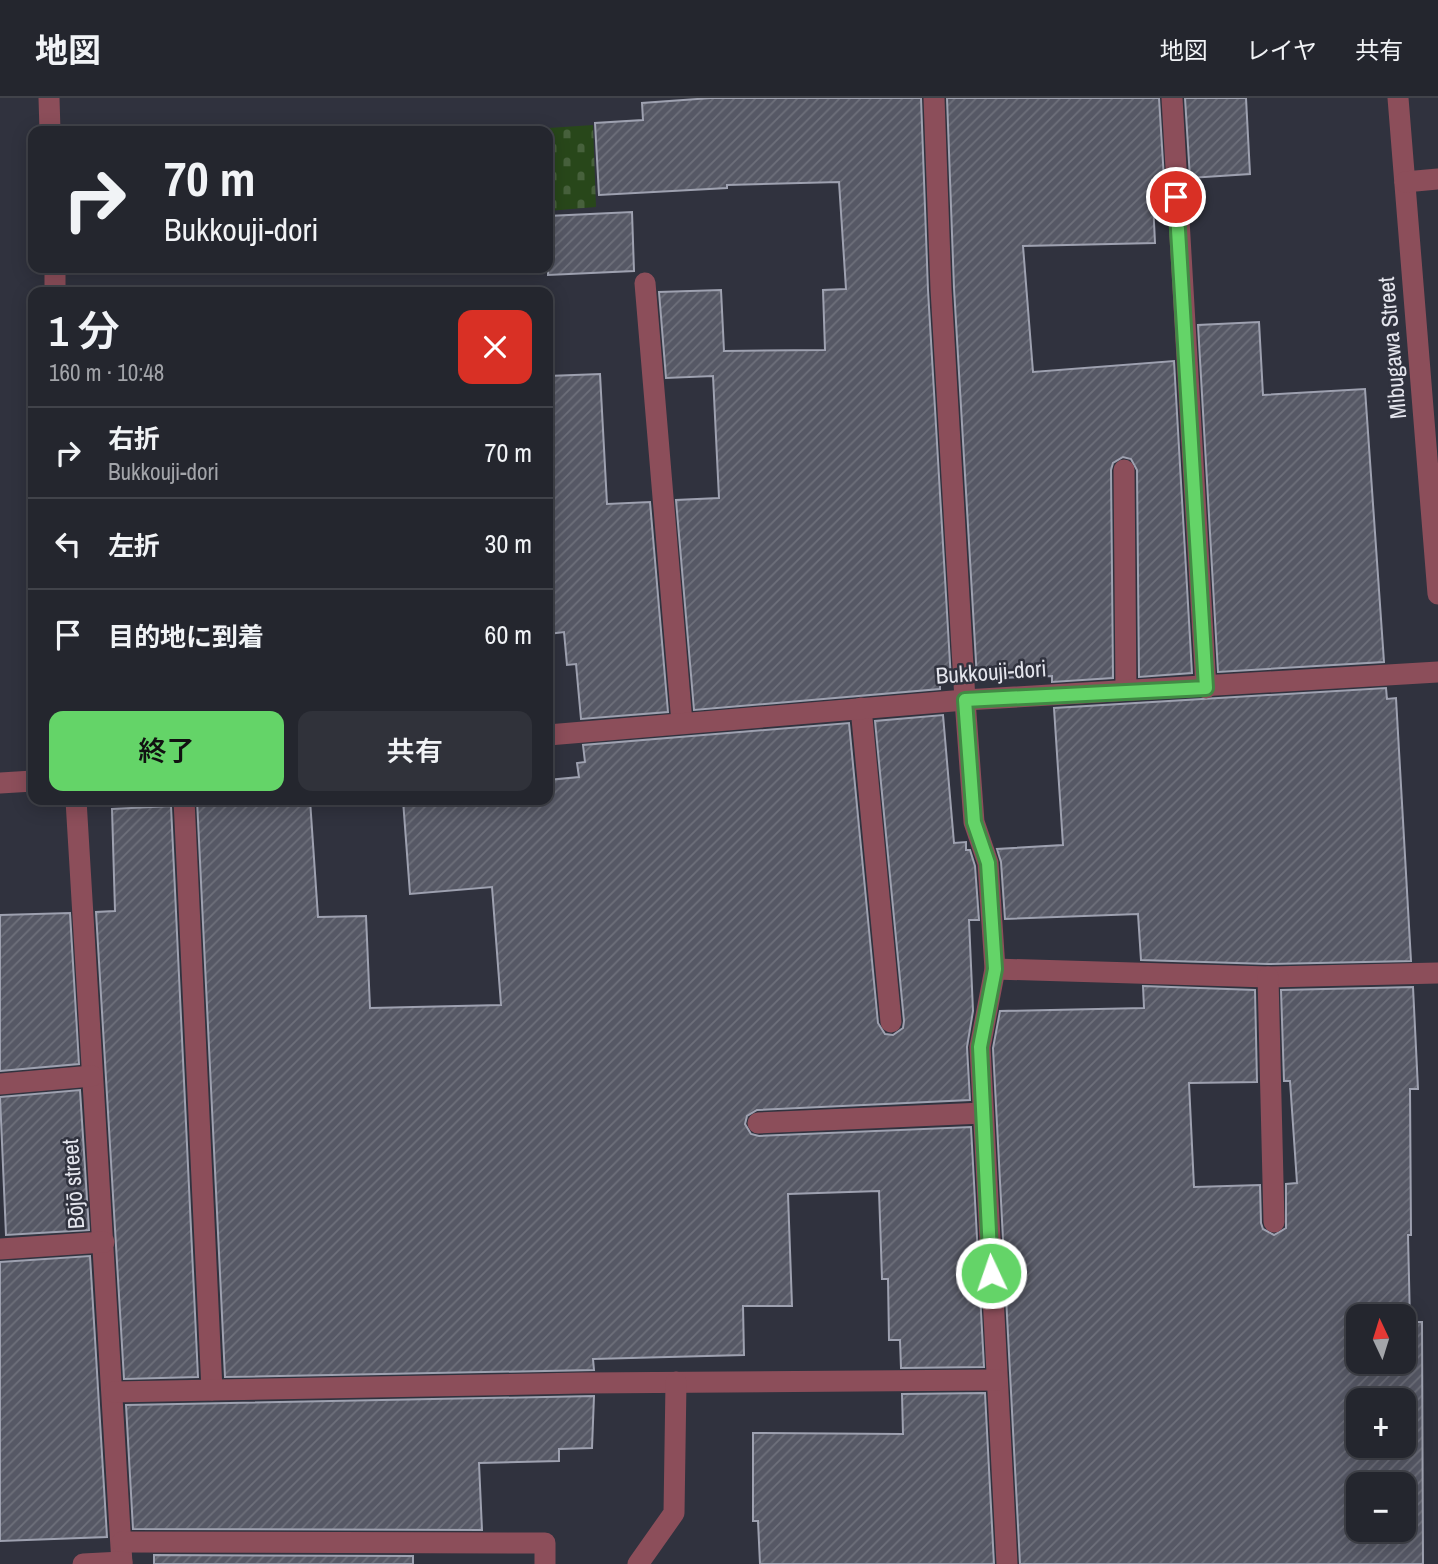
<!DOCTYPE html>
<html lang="ja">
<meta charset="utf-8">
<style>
body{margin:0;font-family:"Archivo Narrow","Noto Sans JP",sans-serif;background:#30323a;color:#f1f3f6;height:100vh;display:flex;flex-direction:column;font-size:26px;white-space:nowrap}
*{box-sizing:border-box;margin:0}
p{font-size:23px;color:#a3a5aa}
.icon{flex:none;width:38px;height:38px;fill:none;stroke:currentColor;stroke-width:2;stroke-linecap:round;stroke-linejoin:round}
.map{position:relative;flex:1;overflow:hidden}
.sheet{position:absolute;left:28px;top:189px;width:525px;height:518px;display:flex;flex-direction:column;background:#24262e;border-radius:14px;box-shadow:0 4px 18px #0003,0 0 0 2px #41434a}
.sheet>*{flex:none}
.guide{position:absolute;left:28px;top:28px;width:525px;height:147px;border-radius:14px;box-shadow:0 4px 18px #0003,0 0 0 2px #41434a;background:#24262e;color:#f1f3f6;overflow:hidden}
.needle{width:46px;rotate:356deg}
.controls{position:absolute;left:1346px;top:1206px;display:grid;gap:14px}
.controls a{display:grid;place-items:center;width:70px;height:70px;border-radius:14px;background:#24262e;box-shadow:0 4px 18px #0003,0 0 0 2px #41434a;font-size:35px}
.pin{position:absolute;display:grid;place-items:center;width:60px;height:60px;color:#fff;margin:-30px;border:4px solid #fff;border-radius:50%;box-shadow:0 2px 7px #0007}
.me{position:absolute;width:77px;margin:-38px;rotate:357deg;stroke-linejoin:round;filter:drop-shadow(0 0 5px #0008)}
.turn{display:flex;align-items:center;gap:24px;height:147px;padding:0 21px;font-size:32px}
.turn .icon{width:91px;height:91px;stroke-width:2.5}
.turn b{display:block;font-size:49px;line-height:60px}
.round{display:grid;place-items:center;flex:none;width:74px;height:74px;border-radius:14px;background:#30323a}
.head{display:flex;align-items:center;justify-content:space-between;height:119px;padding:0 21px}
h1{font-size:42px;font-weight:600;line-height:52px}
.cta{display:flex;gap:14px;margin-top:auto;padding:14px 21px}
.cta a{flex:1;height:80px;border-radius:14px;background:#64d468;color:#111;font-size:28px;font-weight:600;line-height:80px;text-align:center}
.cta a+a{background:#30323a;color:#f1f3f6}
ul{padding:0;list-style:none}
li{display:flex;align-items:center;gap:21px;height:91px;padding:0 21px;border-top:2px solid #41434a}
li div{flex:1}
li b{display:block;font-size:26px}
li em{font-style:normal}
header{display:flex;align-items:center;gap:42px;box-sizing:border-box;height:98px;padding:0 35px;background:#24262e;border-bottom:2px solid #41434a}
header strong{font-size:33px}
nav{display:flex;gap:38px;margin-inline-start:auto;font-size:24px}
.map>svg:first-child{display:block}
.cemetery{fill:url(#cemetery-stones)}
.building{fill:url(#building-hatch);stroke:#9ea1b0;stroke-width:2;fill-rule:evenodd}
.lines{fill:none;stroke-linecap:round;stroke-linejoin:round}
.minor{stroke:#8c4e5a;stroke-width:21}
.route-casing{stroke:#418a44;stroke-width:18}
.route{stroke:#64d468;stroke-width:12}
.labels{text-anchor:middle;stroke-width:5;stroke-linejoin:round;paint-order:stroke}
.street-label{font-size:23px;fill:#e4e5ed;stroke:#30323e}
</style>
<header>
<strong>地図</strong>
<nav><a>地図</a><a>レイヤ</a><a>共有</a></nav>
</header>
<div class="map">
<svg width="1438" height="1466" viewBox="0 0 1438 1466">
<defs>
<pattern id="cemetery-stones" width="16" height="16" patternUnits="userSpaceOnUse" patternTransform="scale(1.75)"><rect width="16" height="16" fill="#28471a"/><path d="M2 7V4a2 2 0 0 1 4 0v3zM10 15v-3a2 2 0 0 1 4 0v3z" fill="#47613c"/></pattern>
<pattern id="building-hatch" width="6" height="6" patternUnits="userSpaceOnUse" patternTransform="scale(1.75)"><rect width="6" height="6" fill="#565865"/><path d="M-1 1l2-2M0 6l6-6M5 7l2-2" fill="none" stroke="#6e707b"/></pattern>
</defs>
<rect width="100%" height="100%" fill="#30323e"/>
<path class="cemetery" d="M 593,27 L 596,109 L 548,113 L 548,33 L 503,33 Z"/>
<g class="building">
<path d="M 711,0 L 921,0 L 928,192 L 951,582 L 940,583 L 940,591 L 694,612 L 676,402 L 719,400 L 713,278 L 666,280 L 659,194 L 721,192 L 724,253 L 825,252 L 823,192 L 846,191 L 839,84 L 727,87 L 727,90 L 599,97 L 595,25 L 643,22 L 642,5 Z"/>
<path d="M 947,0 L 1159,0 L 1164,81 L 1152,82 L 1155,145 L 1023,148 L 1033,274 L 1174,263 L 1192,575 L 1139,579 L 1137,372 L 1131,361 L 1123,359 L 1113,365 L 1111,372 L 1113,580 L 1052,584 L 1052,578 L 977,581 L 954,190 Z"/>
<path d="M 1185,0 L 1246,0 L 1250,76 L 1190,80 Z"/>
<path d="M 632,114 L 634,173 L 548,177 L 548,118 Z"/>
<path d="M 1259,224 L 1263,297 L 1365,291 L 1384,564 L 1218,574 L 1198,227 Z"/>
<path d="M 600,276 L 607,406 L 650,404 L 668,614 L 581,621 L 576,566 L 567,567 L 564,534 L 548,536 L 548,278 Z"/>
<path d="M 1386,590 L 1387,601 L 1396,600 L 1411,863 L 1268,866 L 1141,862 L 1138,816 L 1005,821 L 1001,764 L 997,751 L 1063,747 L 1054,610 Z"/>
<path d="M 943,617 L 954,745 L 966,744 L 966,752 L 970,752 L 975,768 L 979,822 L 969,822 L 973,913 L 967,949 L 970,1002 L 757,1012 L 747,1018 L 745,1026 L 751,1036 L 759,1038 L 971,1029 L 984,1269 L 901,1270 L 900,1242 L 889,1242 L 888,1181 L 882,1181 L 879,1093 L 788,1096 L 792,1208 L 743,1208 L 744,1257 L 593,1261 L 594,1272 L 225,1279 L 197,702 L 310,702 L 318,819 L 366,818 L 370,910 L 501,907 L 492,789 L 410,796 L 403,702 L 548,702 L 548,682 L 579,679 L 577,665 L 585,664 L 583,647 L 849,625 L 878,925 L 885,936 L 893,937 L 903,930 L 904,923 L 875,623 Z"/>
<path d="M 171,708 L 198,1279 L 124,1281 L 96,814 L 115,813 L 112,711 Z"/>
<path d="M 70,815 L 79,966 L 0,973 L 0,817 Z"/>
<path d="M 1143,888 L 1255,892 L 1257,984 L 1189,985 L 1194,1089 L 1260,1087 L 1261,1125 L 1263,1131 L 1274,1137 L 1286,1130 L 1286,1086 L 1297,1085 L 1290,983 L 1284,983 L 1281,892 L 1413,889 L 1418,991 L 1410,991 L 1411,1137 L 1408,1137 L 1410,1224 L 1422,1224 L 1423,1466 L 1020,1466 L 993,950 L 1000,913 L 1144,910 ZM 1358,1218 L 1404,1218 L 1404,1264 L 1358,1264 ZM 1358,1302 L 1404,1302 L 1404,1348 L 1358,1348 ZM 1358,1386 L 1404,1386 L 1404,1432 L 1358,1432 Z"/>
<path d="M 80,992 L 89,1132 L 6,1137 L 0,999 Z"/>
<path d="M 90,1158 L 107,1439 L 0,1443 L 0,1164 Z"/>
<path d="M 985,1295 L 994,1466 L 760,1466 L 758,1423 L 753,1423 L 753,1335 L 903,1336 L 902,1296 Z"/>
<path d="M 594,1298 L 592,1350 L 559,1351 L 559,1363 L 479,1365 L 482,1432 L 133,1431 L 126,1307 Z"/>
<path d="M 154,1457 L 413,1458 L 413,1466 L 154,1466 Z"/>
</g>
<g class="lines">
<g class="minor">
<path d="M 49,0 L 50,33"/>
<path d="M 934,0 L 941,191 L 965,602 L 974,724 L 988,765 L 995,871 L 980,949 L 1007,1466"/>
<path d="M 1172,0 L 1206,590"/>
<path d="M 1398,0 L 1438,496"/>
<path d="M 1405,84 L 1438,81"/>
<path d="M 55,170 L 55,194"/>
<path d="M 645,185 L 682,625"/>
<path d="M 1124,372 L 1126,592"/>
<path d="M 861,610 L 891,924"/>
<path d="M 548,637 L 965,602 L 1438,574"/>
<path d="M 0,685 L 33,683"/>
<path d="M 76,702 L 122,1466"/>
<path d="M 184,702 L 212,1292"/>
<path d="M 995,871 L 1268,879 L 1438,875"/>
<path d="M 1268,879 L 1274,1124"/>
<path d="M 0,986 L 92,978"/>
<path d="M 758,1025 L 983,1015"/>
<path d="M 0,1151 L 104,1144"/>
<path d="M 114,1294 L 583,1285 L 997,1282"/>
<path d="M 122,1444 L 545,1445 L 545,1466"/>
<path d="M 83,1466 L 122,1464"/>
<path d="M 638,1466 L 674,1415 L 676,1284"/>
</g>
</g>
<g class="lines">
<defs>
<path id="route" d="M 991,1175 L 980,949 L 995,871 L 988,765 L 974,724 L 965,602 L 1206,590 L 1176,99"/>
</defs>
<use href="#route" class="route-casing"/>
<use href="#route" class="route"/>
</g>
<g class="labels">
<g class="street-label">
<text transform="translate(1392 250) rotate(-95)" y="8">Mibugawa Street</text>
<text transform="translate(991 574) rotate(-4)" y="8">Bukkouji-dori</text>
<text transform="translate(73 1086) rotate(-94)" y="8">Bōjō street</text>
</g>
</g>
</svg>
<div class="controls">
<a><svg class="needle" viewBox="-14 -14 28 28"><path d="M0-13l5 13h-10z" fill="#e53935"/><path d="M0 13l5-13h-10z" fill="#a3a5aa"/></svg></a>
<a>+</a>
<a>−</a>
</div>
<div class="pin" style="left:1176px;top:99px;background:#d93025"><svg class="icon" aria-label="arrive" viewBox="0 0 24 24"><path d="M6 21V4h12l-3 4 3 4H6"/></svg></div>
<svg class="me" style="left:991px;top:1175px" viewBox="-20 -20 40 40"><circle r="17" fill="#64d468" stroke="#fff" stroke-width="3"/><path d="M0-11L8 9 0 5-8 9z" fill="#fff"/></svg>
<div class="guide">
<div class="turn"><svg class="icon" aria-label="right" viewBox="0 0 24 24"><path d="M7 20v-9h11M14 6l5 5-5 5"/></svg><div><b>70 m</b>Bukkouji-dori</div></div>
</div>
<section class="sheet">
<div class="head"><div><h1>1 分</h1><p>160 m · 10:48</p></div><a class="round" style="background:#d93025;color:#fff"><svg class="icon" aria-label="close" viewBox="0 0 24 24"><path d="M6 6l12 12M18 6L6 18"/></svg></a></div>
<ul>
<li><svg class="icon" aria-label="right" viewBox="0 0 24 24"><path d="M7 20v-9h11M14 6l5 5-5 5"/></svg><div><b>右折</b><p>Bukkouji-dori</p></div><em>70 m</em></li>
<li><svg class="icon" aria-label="left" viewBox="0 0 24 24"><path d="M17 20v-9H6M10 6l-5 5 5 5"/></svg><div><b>左折</b></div><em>30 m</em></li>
<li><svg class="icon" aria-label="arrive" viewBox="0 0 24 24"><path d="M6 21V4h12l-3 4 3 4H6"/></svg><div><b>目的地に到着</b></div><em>60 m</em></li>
</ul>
<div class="cta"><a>終了</a><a>共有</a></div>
</section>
</div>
